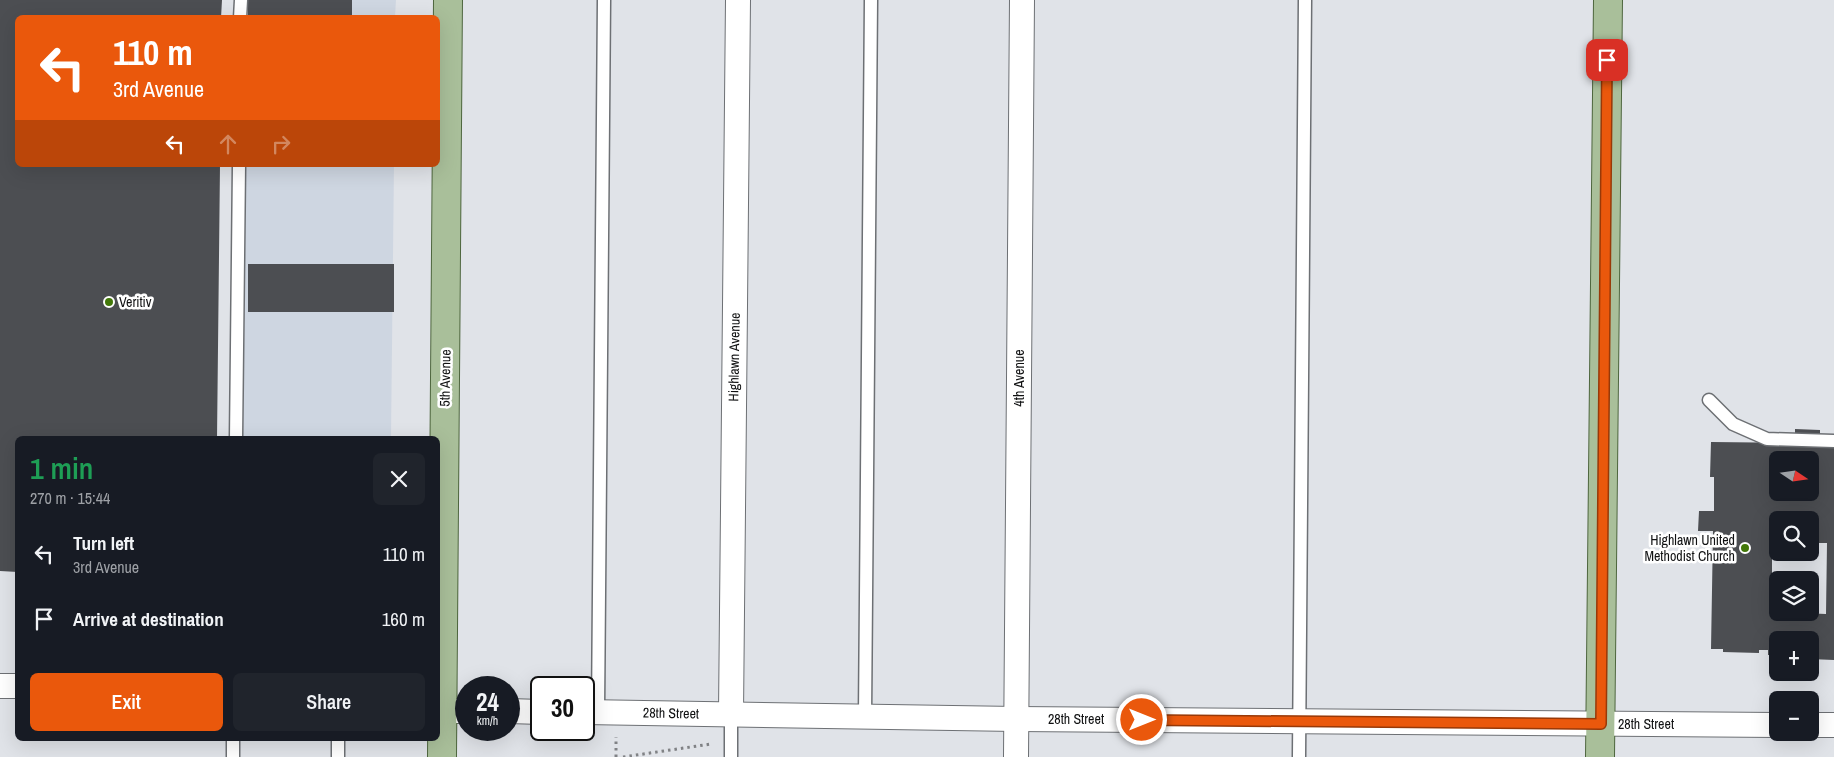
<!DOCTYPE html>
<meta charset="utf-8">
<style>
body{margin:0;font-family:"Archivo Narrow",sans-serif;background:#20242c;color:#f1f3f6;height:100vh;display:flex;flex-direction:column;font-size:19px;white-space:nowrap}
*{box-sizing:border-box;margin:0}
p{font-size:16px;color:#9ea1a6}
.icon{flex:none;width:28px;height:28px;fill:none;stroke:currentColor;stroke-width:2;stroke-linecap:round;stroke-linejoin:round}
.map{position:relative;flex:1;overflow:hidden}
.details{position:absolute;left:15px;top:436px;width:425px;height:305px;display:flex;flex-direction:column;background:#171b24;border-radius:8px;box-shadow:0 5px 20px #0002}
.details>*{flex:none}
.banner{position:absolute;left:15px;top:15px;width:425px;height:152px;border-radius:8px;box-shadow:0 5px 20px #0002;background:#ea580c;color:#fff;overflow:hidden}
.needle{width:32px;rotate:103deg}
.controls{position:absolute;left:1769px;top:451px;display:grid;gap:10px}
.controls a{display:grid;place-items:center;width:50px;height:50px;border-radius:8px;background:#171b24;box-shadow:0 5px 20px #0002;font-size:25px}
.speed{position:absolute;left:455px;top:676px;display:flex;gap:10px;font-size:25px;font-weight:700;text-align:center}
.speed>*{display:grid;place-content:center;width:65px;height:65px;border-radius:50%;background:#171b24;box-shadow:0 5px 20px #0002;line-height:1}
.speed small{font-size:12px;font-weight:400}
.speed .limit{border:2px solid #111;border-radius:8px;background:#fff;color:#111}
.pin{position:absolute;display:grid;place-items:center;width:42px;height:42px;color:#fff;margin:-21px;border-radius:10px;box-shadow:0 2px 8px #0006}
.me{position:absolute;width:55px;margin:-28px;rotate:90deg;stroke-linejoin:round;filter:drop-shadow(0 0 4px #0008)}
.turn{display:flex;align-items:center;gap:18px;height:105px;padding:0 15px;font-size:22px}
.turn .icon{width:65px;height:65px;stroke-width:2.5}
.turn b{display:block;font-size:35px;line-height:42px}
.lanes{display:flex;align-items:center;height:48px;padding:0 15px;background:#0003;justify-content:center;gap:25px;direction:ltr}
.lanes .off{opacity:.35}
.round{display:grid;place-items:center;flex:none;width:52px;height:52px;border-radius:8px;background:#20242c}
.head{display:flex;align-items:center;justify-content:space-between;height:85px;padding:0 15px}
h1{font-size:30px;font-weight:600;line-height:38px;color:#1e9e55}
.cta{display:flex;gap:10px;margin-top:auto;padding:10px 15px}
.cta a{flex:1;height:58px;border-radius:8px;background:#ea580c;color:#fff;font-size:20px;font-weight:600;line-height:58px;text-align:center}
.cta a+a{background:#20242c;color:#f1f3f6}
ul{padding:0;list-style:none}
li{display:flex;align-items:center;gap:15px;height:65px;padding:0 15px}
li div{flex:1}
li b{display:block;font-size:19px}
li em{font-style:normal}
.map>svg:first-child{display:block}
.built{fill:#ced6e1}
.building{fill:#4c4e52;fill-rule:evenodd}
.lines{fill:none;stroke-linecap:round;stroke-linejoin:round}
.lane-casing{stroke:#6d7074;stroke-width:15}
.street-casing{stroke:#6d7074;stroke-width:26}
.primary-casing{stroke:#4e663e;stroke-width:30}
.path{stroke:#808285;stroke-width:3;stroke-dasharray:2.5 4;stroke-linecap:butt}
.lane{stroke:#fff;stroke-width:12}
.street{stroke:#fff;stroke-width:24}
.primary{stroke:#a9bf9a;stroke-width:28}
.route-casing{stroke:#983908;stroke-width:12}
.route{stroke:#ea580c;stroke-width:9}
.poi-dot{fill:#427809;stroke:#fff;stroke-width:2}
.labels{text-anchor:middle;stroke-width:5;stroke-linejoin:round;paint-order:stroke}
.poi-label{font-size:14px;fill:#101112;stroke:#fff;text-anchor:start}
.street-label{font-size:14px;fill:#101112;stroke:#fff}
</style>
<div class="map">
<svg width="1834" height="757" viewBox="0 0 1834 757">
<rect width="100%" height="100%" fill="#e0e3e8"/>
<g class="built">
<path d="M 247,0 L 396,0 L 395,17 L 247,18 Z"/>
<path d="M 246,165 L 394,165 L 391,439 L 243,439 Z"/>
</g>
<g class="building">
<path d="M 0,0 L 222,0 L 221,18 L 18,18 L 18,165 L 220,165 L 217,439 L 18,439 L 18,572 L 0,571 Z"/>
<rect x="248" y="0" width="104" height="18"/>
<rect x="248" y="264" width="146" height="48"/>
<path d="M 1795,429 L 1820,430 L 1820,444 L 1834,444 L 1834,660 L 1810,659 L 1810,640 L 1778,640 L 1778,655 L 1768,655 L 1768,650 L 1759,650 L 1759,653 L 1723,652 L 1723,649 L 1711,649 L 1713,531 L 1698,531 L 1699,511 L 1714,511 L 1714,477 L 1710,477 L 1711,442 L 1795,443 ZM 1778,460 L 1810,460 L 1810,492 L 1778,492 ZM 1778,520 L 1810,520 L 1810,543 L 1827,543 L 1826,614 L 1778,612 L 1778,592 L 1772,592 L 1772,557 L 1785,557 L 1785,552 L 1778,552 Z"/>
</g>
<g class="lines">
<defs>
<g id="lane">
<path d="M 240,18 L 241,0"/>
<path d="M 1709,400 L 1733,424 L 1767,439 L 1834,441"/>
<path d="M 236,439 L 239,165"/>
<path d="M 598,712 L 604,0"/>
<path d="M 731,713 L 731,757"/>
<path d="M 865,716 L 871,0"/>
<path d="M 338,739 L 338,757"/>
<path d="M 233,757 L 233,739"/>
<path d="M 1299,757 L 1305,0"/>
</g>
<g id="street">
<path d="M 0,686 L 18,686"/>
<path d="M 438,711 L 466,711"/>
<path d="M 509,711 L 541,712"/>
<path d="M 584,712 L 1016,719 L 1778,725"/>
<path d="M 731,713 L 738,0"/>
<path d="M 1810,725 L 1834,725"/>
<path d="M 1016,757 L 1022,0"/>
</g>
<g id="primary">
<path d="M 442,757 L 448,0"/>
<path d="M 1600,757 L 1608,0"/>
</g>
</defs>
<use href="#lane" class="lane-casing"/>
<use href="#street" class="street-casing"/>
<use href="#primary" class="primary-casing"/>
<g class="path">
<path d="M 616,757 L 616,737"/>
<path d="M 623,757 L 711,744"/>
</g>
<use href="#lane" class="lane"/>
<use href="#street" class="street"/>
<use href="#primary" class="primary"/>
</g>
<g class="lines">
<defs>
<path id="route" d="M 1142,720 L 1601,724 L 1607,60"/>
</defs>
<use href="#route" class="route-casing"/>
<use href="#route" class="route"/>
</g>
<g class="poi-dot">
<circle cx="109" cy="302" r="5"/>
<circle cx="1745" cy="548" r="5"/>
</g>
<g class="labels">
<g class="poi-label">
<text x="119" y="307">Veritiv</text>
<text x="1735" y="545" text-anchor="end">Highlawn United<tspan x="1735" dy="16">Methodist Church</tspan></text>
</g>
<g class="street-label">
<text transform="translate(734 357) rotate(-89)" y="5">Highlawn Avenue</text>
<text transform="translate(445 378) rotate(-89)" y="5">5th Avenue</text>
<text transform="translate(1019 378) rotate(-90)" y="5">4th Avenue</text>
<text transform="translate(671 713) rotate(1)" y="5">28th Street</text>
<text x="1076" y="724">28th Street</text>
<text x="1646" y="729">28th Street</text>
</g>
</g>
</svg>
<div class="controls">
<a><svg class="needle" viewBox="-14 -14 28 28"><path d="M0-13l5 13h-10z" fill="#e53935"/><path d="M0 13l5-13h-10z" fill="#9ea1a6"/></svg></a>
<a><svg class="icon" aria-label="search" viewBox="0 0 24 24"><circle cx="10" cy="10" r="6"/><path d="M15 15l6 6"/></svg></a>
<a><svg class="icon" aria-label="layers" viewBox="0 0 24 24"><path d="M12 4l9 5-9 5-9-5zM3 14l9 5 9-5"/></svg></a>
<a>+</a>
<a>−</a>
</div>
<div class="speed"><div>24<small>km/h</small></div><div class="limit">30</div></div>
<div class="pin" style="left:1607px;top:60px;background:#d93025"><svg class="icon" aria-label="arrive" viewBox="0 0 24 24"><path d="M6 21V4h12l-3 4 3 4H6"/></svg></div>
<svg class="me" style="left:1142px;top:720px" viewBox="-20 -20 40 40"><circle r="17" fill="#ea580c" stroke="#fff" stroke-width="3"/><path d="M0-11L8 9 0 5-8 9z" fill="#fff"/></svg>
<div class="banner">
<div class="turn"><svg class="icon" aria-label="left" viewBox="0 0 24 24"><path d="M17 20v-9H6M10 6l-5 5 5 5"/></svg><div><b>110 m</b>3rd Avenue</div></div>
<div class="lanes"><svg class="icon" aria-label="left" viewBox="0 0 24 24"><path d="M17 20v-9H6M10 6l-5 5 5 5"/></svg><svg class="icon off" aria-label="ahead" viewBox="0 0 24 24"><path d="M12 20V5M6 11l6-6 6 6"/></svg><svg class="icon off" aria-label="right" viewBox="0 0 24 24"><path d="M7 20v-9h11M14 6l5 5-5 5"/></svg></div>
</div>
<section class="details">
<div class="head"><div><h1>1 min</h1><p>270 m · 15:44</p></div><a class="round"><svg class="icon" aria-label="close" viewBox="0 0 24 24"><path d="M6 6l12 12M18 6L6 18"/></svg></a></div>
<ul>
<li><svg class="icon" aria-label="left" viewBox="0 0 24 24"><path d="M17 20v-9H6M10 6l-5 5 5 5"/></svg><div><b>Turn left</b><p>3rd Avenue</p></div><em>110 m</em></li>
<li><svg class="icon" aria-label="arrive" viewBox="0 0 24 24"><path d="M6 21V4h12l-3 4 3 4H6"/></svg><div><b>Arrive at destination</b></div><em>160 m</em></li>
</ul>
<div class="cta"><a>Exit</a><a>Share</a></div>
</section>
</div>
